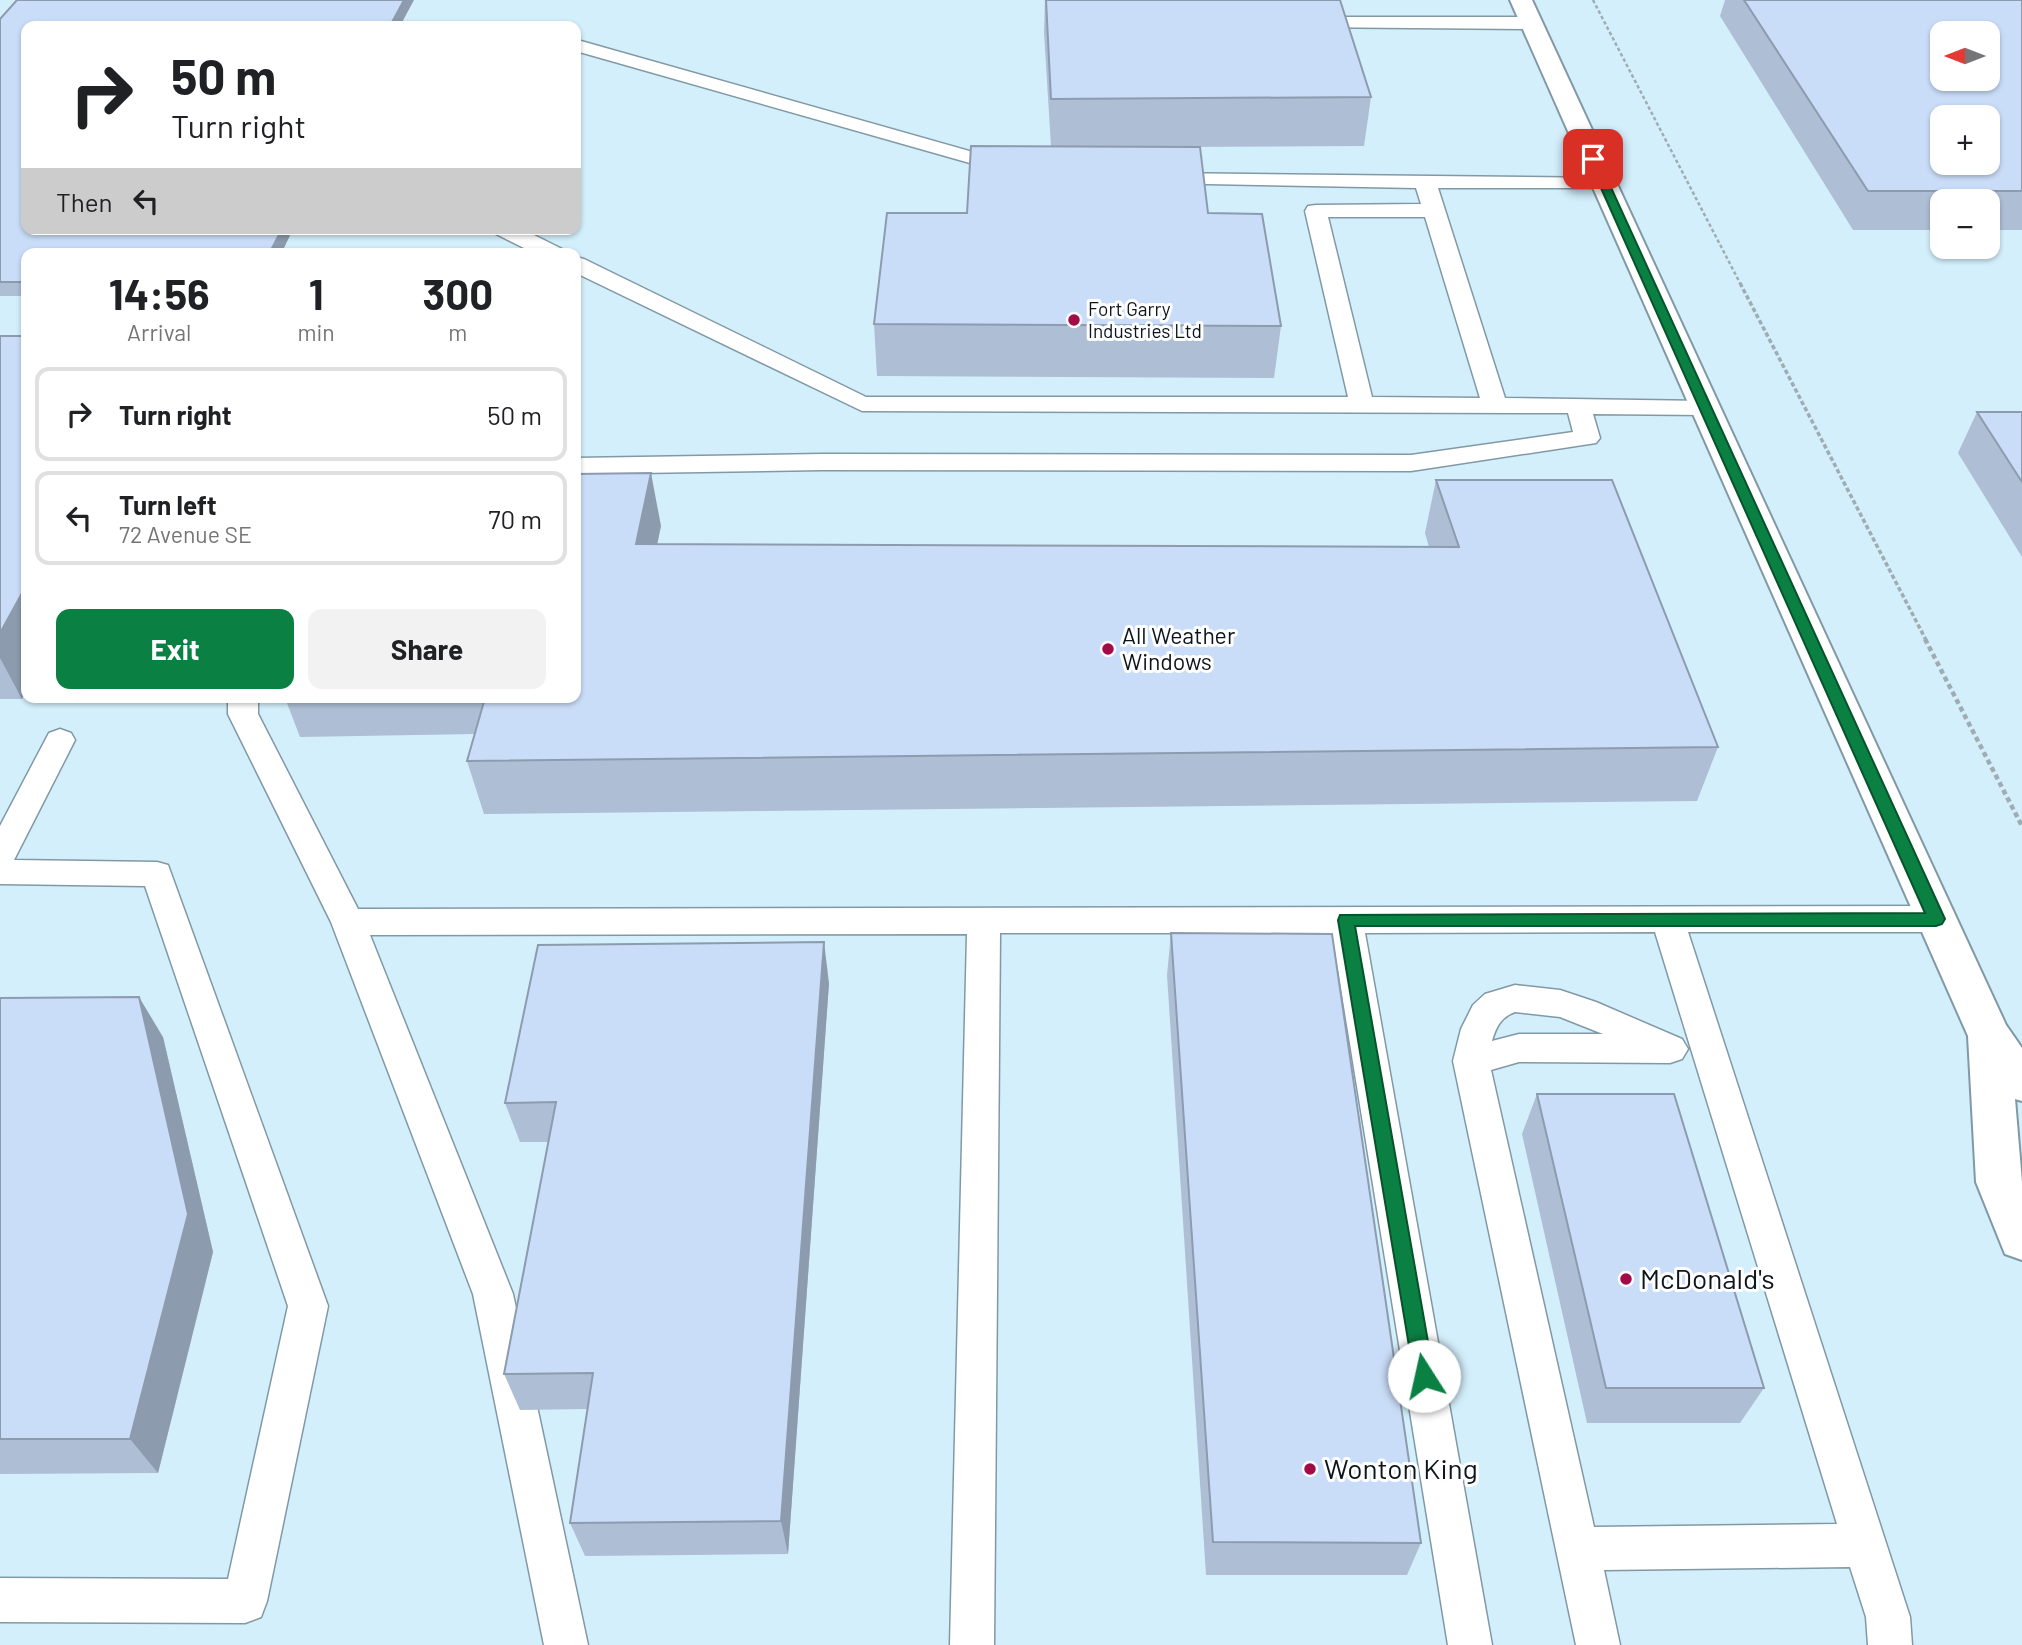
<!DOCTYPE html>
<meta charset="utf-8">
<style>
body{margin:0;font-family:Barlow,sans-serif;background:#f2f2f2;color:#202124;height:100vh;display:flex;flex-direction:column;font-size:26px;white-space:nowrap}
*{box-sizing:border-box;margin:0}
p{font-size:23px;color:#757577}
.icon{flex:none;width:38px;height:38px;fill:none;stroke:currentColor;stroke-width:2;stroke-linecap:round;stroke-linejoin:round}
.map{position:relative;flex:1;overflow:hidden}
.sheet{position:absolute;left:21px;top:248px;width:560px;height:455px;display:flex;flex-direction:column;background:#fff;border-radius:14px;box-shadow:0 2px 5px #0004}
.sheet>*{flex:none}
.guide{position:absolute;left:21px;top:21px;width:560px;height:214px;border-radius:14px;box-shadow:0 2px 5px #0004;background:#fff;color:#202124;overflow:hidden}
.needle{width:46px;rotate:270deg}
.tools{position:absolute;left:1930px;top:21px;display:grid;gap:14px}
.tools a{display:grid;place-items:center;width:70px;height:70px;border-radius:14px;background:#fff;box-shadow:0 2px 5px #0004;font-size:35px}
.pin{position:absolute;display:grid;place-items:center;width:60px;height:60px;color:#fff;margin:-30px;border-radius:14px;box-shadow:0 4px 10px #0006}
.me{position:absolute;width:77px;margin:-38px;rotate:350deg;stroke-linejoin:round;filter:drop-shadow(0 0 5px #0008)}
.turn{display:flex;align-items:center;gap:24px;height:147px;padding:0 35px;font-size:32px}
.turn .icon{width:91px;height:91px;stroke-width:2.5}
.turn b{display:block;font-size:49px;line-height:60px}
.then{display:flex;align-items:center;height:66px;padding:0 35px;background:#0003;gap:14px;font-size:26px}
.eta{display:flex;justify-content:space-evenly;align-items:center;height:119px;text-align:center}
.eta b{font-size:42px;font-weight:700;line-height:49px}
.action{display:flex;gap:14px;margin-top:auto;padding:14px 35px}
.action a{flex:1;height:80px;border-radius:14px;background:#0b8043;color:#fff;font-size:28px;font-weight:700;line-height:80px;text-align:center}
.action a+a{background:#f2f2f2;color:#202124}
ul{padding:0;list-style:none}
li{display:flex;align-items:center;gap:21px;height:94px;margin:0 14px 10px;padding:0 21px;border:4px solid #e0e0e0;border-radius:14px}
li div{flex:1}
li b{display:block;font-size:26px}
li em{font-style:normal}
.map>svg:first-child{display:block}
.built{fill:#d3effc;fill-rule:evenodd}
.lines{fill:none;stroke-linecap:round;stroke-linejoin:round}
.service-casing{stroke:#8199a5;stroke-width:3}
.tertiary-casing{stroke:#8199a5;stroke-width:4}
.path-far2{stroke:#9fadb3;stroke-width:2.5;stroke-dasharray:3.5 2.5;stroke-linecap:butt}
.path-far1{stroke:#9fadb3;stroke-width:3.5;stroke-dasharray:4.5 2.5;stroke-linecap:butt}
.path{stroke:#9fadb3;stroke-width:4.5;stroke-dasharray:5 3.5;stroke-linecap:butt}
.service{fill:#fff;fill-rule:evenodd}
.tertiary{fill:#fff;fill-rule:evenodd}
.wall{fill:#aebed5}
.shaded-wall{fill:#8d9bae}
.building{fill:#caddf8;stroke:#8d9bae;stroke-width:2;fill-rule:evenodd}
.route{fill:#0b8043;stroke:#07532c;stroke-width:2}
.poi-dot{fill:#a30b48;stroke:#fefefe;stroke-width:2.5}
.labels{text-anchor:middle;stroke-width:6;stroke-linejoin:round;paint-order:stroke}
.far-poi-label{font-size:19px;fill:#0c161a;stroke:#fefefe;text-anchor:start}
.poi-label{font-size:23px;fill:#0c161a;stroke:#fefefe;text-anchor:start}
.near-poi-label{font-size:28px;fill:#0c161a;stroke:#fefefe;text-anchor:start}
</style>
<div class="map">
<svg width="2022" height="1645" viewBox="0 0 2022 1645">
<rect width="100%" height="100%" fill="#e4f4fc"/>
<path class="built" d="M 0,0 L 2022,0 L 2022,1645 L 0,1645 ZM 26,26 L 576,26 L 576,229 L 26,229 ZM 1942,33 L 1988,33 L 1988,79 L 1942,79 ZM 1942,117 L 1988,117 L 1988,163 L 1942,163 ZM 1942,201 L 1988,201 L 1988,247 L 1942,247 ZM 26,254 L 576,254 L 576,698 L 26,698 Z"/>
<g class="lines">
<defs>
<g id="service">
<path d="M 1305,17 L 1531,17 L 1540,23 L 1531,29 L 1298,27 L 1296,23 L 1298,19 Z"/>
<path d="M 581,41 L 1019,165 L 1022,169 L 1019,173 L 1005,173 L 576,51 L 576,43 Z"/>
<path d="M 1161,173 L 1610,178 L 1614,182 L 1610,186 L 1603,188 L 1438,188 L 1505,398 L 1705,401 L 1714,403 L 1717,408 L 1714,413 L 1705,415 L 1593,414 L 1600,438 L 1596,443 L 1411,471 L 822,470 L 576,474 L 576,458 L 822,454 L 1411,455 L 1573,432 L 1568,413 L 862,411 L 576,273 L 576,257 L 584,259 L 866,397 L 1348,397 L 1305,211 L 1308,206 L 1316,205 L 1421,204 L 1416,188 L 1154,183 L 1150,179 L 1154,175 ZM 1328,217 L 1425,217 L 1480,398 L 1372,397 Z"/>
<path d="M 493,229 L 522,229 L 562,249 L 565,254 L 536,254 L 496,234 Z"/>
<path d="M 228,698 L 258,698 L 258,714 L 358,909 L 1936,906 L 1948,910 L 1953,919 L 1948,928 L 1936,932 L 1688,932 L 1910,1617 L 1912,1645 L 1868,1645 L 1866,1617 L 1850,1567 L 1604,1570 L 1620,1645 L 1576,1645 L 1453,1061 L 1461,1029 L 1473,1005 L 1485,994 L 1515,985 L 1560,990 L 1596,1002 L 1682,1039 L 1688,1049 L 1682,1059 L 1670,1063 L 1519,1062 L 1491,1070 L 1594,1527 L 1837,1524 L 1655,932 L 1365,933 L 1492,1645 L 1448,1645 L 1332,933 L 1000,933 L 994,1645 L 950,1645 L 967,934 L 370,935 L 513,1294 L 588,1645 L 544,1645 L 473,1294 L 331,922 L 228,714 ZM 1515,1012 L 1560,1017 L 1603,1034 L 1519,1034 L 1492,1041 C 1496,1027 1501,1017 1515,1012 Z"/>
<path d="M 60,729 L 71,733 L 75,740 L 14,860 L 157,862 L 168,865 L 328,1306 L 267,1601 L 261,1617 L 245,1623 L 0,1622 L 0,1578 L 228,1579 L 288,1306 L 145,886 L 0,884 L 0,826 L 49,733 Z"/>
</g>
<path id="tertiary" d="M 1510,0 L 1532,0 L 2006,1025 L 2022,1048 L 2022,1101 L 2015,1099 L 2022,1182 L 2022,1260 L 2005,1254 L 1976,1182 L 1968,1036 Z"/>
</defs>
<use href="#service" class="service-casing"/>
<use href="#tertiary" class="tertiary-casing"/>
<path class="path-far2" d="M 1593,0 L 1741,285"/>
<path class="path-far1" d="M 1740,283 L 1926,640"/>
<path class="path" d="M 1925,639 L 2022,826"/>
<use href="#service" class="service"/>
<use href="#tertiary" class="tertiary"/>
</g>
<g class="wall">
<path d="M 1045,0 L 1340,0 L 1371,97 L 1364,146 L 1182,147 L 1208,213 L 1281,326 L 1274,378 L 877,376 L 874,324 L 967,213 L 1051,146 L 1044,32 Z"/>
<path d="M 1725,0 L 2022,0 L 2022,230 L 1988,230 L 1988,201 L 1942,201 L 1942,230 L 1853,230 L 1720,16 Z"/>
<path d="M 0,19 L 293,229 L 281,254 L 26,254 L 26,296 L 0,296 Z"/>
<path d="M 0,336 L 26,336 L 26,691 L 22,699 L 0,699 Z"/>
<path d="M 1977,412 L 2022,412 L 2022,557 L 1958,453 Z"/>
<path d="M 1436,480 L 1718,747 L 1697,801 L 484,814 L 467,761 L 475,734 L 300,737 L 285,698 L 576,698 L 661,526 L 657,544 L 1429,547 L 1425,533 Z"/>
<path d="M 1171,933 L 1421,1543 L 1407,1575 L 1206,1575 L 1167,975 Z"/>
<path d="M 829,983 L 788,1554 L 585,1556 L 570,1523 L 587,1409 L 520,1410 L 504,1374 L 549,1142 L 520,1142 L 505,1103 Z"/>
<path d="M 0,998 L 163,1037 L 213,1252 L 158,1473 L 0,1474 Z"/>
<path d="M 1537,1094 L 1764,1388 L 1740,1423 L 1587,1423 L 1522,1134 Z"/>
</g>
<g class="shaded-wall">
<path d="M 404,0 L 414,0 L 400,26 L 390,26 Z"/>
<path d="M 282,229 L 293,229 L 281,254 L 269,254 Z"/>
<path d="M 651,473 L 661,526 L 646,597 L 636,544 Z"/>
<path d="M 26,586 L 26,691 L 22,699 L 0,658 L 0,633 Z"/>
<path d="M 824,942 L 829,983 L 788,1554 L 781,1521 Z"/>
<path d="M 139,997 L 163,1037 L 213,1252 L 158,1473 L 130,1439 Z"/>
</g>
<g class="building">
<path d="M 17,0 L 404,0 L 390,26 L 26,26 L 26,229 L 282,229 L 269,254 L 26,254 L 26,282 L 0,282 L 0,19 Z"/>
<path d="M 1046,0 L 1340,0 L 1371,97 L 1051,99 Z"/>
<path d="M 1744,0 L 2022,0 L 2022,191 L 1868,191 ZM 1942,33 L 1988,33 L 1988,79 L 1942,79 ZM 1942,117 L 1988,117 L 1988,163 L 1942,163 Z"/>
<path d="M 971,146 L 1200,147 L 1208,213 L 1262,214 L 1281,326 L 874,324 L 887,213 L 967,213 Z"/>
<path d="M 0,336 L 26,336 L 26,586 L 0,633 Z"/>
<path d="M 1977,412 L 2022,412 L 2022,482 Z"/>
<path d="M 651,473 L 636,544 L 1459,547 L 1436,480 L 1612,480 L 1718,747 L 467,761 L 485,698 L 576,698 L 576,474 Z"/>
<path d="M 1171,933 L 1332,934 L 1421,1543 L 1213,1542 Z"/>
<path d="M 824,942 L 781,1521 L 570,1523 L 593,1373 L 504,1374 L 556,1102 L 505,1103 L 538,945 Z"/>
<path d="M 139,997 L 188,1214 L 130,1439 L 0,1439 L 0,998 Z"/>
<path d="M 1537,1094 L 1674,1094 L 1764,1388 L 1606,1388 Z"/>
</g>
<path class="route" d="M 1589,157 L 1598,159 L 1945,919 L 1942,924 L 1936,926 L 1355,926 L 1434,1376 L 1431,1383 L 1424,1386 L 1417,1383 L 1414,1376 L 1338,920 L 1340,915 L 1925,913 L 1588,159 Z"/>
<g class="poi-dot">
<circle cx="1074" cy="320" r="7"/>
<circle cx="1108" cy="649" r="7"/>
<circle cx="1626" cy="1279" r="7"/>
<circle cx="1310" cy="1469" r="7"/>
</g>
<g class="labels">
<g class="far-poi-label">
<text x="1088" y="316">Fort Garry<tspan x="1088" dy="22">Industries Ltd</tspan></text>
</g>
<g class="poi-label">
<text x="1122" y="644">All Weather<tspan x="1122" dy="26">Windows</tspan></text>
</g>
<g class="near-poi-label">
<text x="1640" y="1289">McDonald's</text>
<text x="1324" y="1479">Wonton King</text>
</g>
</g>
</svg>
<div class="tools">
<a><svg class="needle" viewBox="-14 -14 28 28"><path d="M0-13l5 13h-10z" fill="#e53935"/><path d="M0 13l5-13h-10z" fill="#757577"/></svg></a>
<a>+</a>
<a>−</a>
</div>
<div class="pin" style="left:1593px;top:159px;background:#d93025"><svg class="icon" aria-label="arrive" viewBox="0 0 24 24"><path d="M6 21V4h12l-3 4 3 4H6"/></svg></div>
<svg class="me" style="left:1424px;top:1376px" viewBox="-20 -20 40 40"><circle r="19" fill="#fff"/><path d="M0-13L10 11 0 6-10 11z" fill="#0b8043"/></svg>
<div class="guide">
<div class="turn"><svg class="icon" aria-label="right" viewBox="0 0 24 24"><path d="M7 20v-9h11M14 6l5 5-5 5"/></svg><div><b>50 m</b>Turn right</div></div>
<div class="then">Then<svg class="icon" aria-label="left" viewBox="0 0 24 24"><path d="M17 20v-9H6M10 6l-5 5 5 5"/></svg></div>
</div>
<section class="sheet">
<div class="eta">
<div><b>14:56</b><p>Arrival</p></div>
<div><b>1</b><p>min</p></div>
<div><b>300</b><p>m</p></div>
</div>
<ul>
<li><svg class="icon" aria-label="right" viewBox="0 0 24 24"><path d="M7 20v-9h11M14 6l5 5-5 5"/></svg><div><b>Turn right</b></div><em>50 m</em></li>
<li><svg class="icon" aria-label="left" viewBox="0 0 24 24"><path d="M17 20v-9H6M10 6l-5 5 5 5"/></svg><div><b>Turn left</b><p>72 Avenue SE</p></div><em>70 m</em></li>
</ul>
<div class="action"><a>Exit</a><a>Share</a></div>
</section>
</div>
